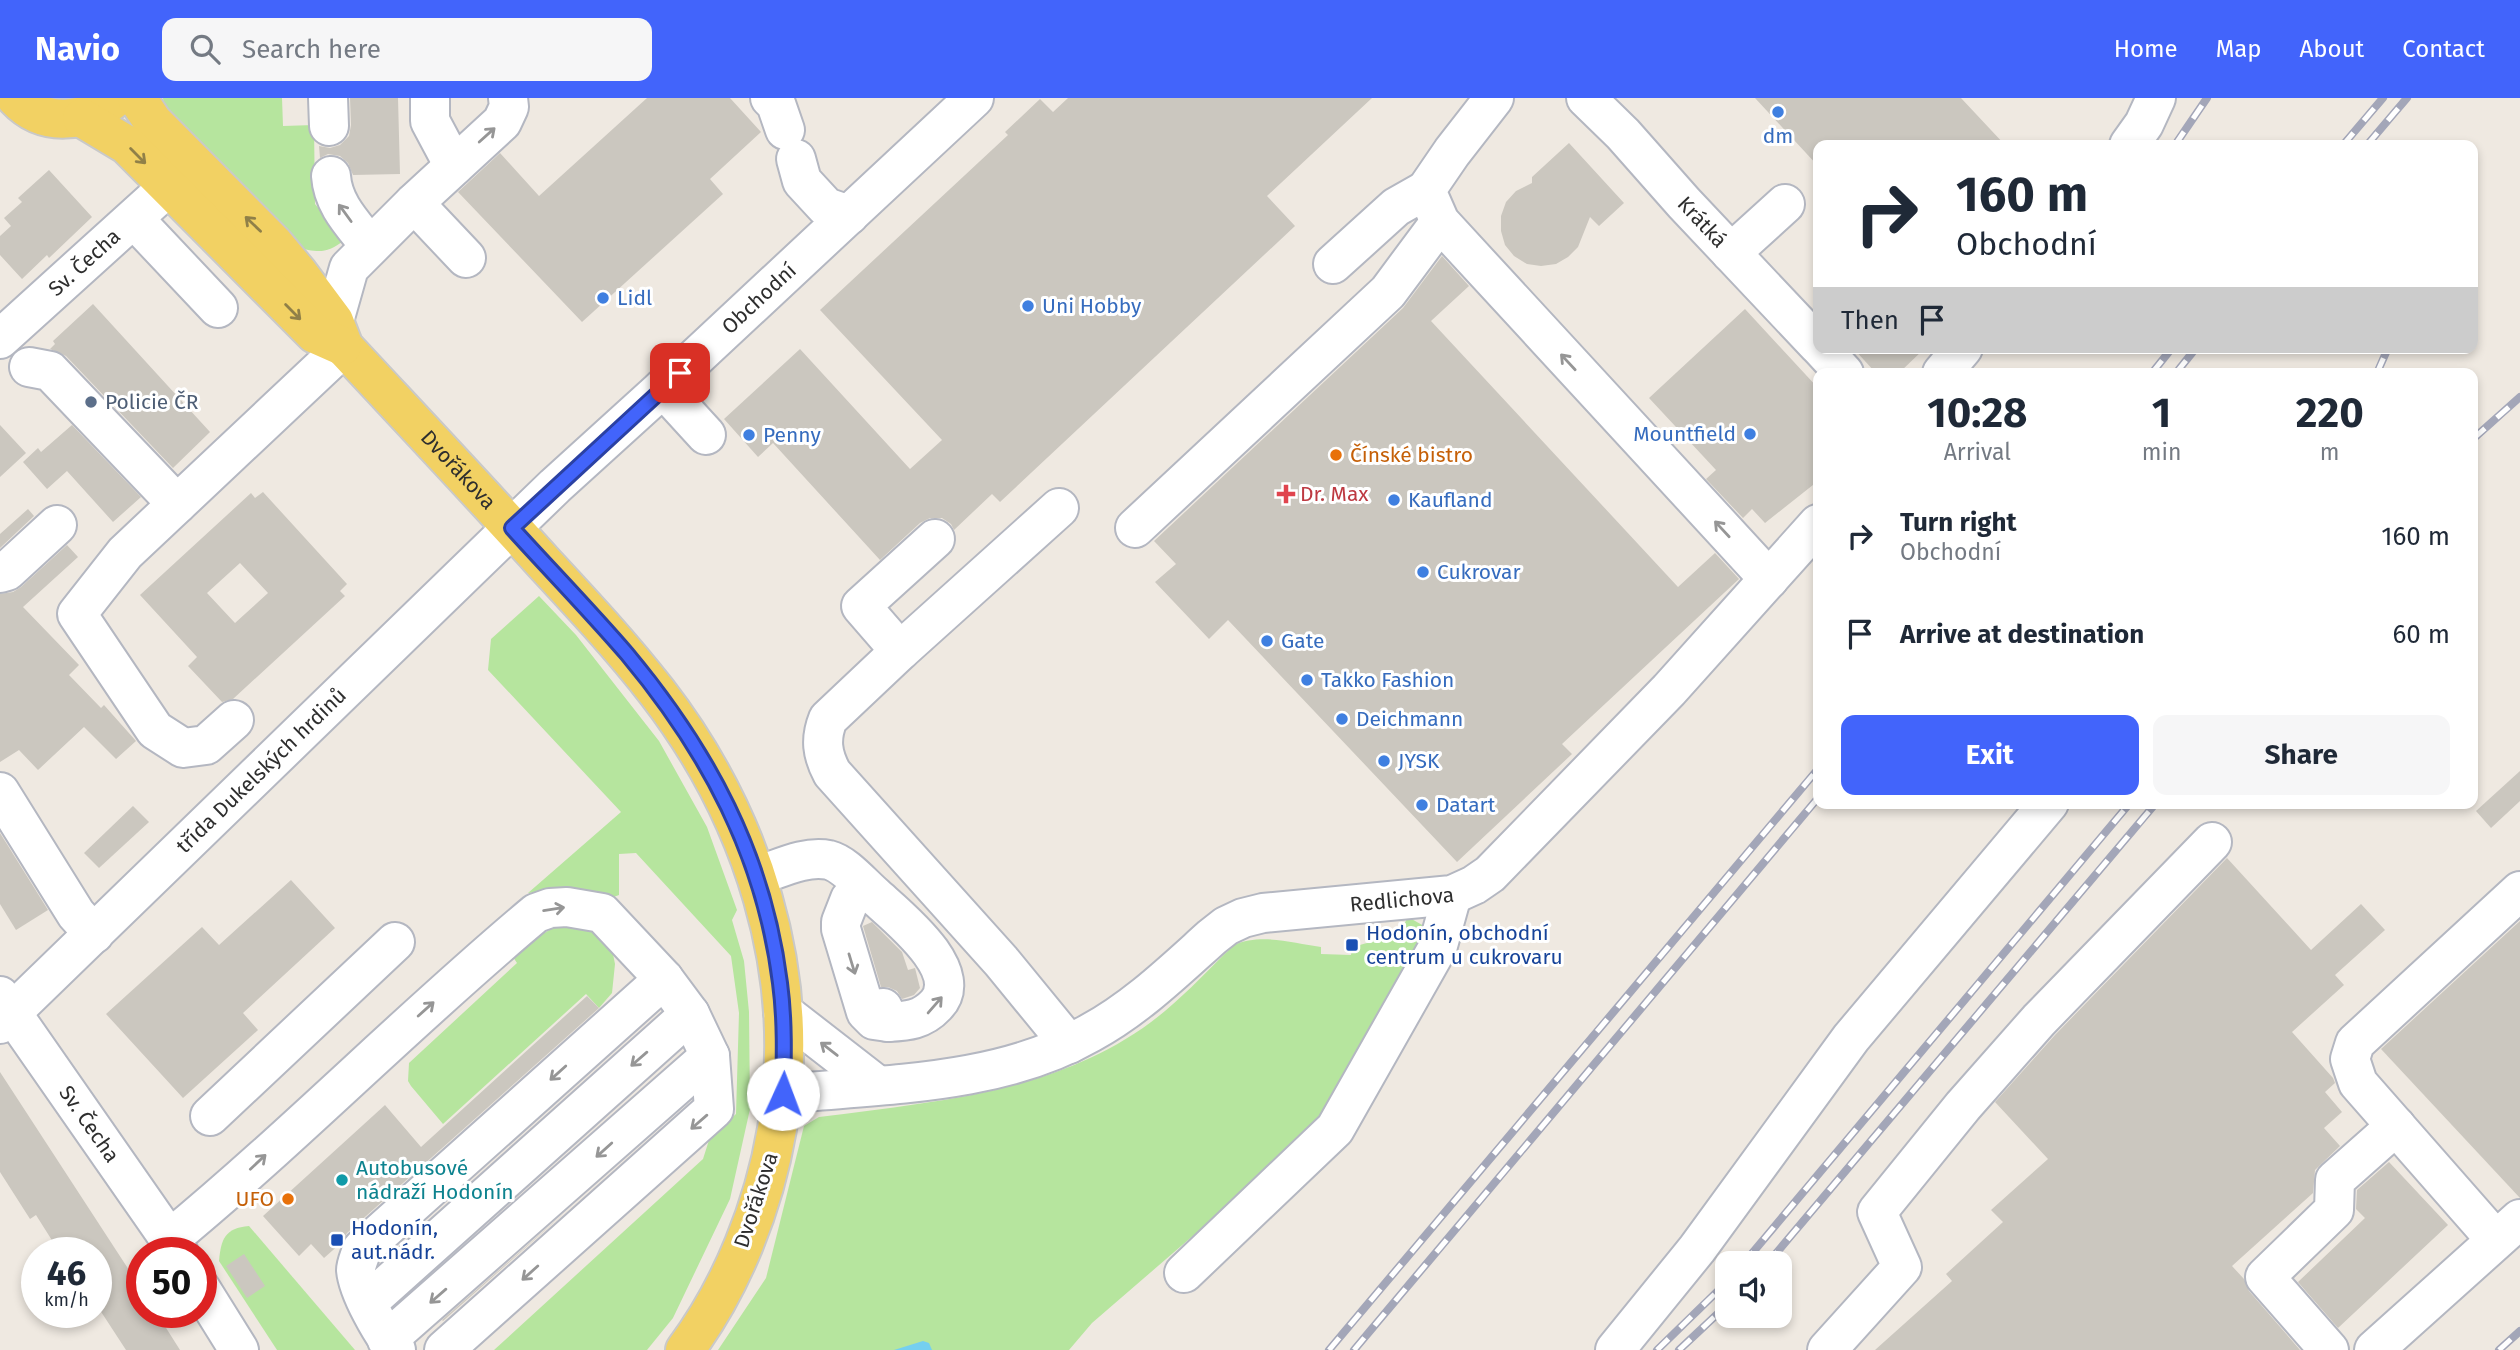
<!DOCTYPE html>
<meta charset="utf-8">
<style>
body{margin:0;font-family:"Fira Sans",sans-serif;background:#f6f6f7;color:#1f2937;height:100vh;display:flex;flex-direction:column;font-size:26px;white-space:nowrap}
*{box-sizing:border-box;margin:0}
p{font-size:23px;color:#747a83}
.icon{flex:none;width:38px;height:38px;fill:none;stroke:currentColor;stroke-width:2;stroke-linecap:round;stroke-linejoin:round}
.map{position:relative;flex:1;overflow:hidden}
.drawer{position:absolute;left:1813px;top:270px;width:665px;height:441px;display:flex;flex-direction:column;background:#fff;border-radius:14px;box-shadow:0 4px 10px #0003}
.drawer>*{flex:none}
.top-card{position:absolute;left:1813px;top:42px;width:665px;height:214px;border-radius:14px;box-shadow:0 4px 10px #0003;background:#fff;color:#1f2937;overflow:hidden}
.tools{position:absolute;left:1715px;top:1153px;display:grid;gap:14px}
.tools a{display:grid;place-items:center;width:77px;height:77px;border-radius:14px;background:#fff;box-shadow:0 4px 10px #0003;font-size:35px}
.speed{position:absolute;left:21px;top:1139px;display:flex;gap:14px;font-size:35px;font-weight:700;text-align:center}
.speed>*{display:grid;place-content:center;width:91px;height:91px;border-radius:50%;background:#fff;box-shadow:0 4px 10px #0003;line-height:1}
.speed small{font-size:18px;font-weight:400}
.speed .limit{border:10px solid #d22;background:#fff;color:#111}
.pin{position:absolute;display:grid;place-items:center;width:60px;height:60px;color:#fff;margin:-30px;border-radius:14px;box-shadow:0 4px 10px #0006}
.me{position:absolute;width:77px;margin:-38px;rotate:2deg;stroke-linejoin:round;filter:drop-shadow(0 0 5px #0008)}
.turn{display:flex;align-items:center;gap:24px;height:147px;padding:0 28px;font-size:32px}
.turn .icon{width:91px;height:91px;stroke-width:2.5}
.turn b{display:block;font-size:49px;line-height:60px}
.then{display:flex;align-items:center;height:66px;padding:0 28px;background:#0003;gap:14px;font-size:26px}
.eta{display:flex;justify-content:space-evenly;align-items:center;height:119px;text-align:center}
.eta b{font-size:42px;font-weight:700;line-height:49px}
.button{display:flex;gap:14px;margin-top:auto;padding:14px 28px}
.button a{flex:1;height:80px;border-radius:14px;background:#4264fb;color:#fff;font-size:28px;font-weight:700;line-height:80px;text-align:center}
.button a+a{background:#f6f6f7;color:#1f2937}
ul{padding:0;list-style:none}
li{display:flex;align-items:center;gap:21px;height:98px;padding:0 28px}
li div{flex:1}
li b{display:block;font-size:26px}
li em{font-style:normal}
header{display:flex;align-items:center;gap:42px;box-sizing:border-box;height:98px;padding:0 35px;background:#4264fb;color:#fff}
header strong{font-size:33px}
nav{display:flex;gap:38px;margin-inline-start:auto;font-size:24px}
.search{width:490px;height:63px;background:#f6f6f7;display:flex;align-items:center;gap:18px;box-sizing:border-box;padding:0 24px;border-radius:14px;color:#747a83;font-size:26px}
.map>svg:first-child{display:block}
.green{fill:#b6e59e}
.water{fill:#75cff0}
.building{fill:#cbc7bf;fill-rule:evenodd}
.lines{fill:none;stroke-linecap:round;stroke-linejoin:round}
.minor-casing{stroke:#b4b7c1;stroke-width:42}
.major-casing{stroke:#c9c9c9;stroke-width:42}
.minor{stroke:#fff;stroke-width:38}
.major{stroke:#f2d163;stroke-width:38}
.rail-casing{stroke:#a3a6b8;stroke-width:8}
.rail{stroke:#fff;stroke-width:5;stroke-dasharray:16;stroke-linecap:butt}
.oneway{stroke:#969696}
.oneway2{stroke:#908048}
.route-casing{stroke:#2b41a3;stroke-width:18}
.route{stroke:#4264fb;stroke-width:12}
.shop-dot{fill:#3f7fe0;stroke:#fff;stroke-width:2.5}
.service-dot{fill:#5c6f8a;stroke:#fff;stroke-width:2.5}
.food-dot{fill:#e8710a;stroke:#fff;stroke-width:2.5}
.health-dot{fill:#e0444e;stroke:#fff;stroke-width:2.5}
.transit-dot{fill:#1a4fb4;stroke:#fff;stroke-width:2.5}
.culture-dot{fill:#0f9aa8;stroke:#fff;stroke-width:2.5}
.labels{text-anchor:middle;stroke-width:6;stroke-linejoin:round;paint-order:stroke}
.shop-label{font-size:21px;fill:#366cbe;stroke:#fff;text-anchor:start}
.street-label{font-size:21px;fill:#2e2e2e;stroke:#fff}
.service-label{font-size:21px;fill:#4e5e75;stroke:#fff;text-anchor:start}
.food-label{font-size:21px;fill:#c56008;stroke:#fff;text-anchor:start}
.health-label{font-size:21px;fill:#be3a42;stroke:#fff;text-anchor:start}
.transit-label{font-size:21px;fill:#164399;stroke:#fff;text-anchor:start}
.culture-label{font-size:21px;fill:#0d838f;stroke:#fff;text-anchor:start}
</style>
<header>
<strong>Navio</strong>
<div class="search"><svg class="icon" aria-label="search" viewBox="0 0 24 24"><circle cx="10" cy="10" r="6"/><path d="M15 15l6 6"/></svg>Search here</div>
<nav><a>Home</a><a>Map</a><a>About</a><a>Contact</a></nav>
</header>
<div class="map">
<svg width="2520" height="1252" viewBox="0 0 2520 1252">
<rect width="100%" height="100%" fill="#efe9e1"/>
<g class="green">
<path d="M 163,0 L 282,0 L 283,28 L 314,27 L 315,106 L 345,142 C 324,157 319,154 294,149 L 164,7 Z"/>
<path d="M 539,498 L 576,537 L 659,643 L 707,729 L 737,812 L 732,822 L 744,863 L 749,914 L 750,1011 L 730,1101 L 673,1220 L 647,1252 L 494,1252 L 703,1061 L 710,1039 L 736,1016 L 739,915 L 731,858 L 636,755 L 619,756 L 619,797 L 611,800 L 552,793 L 528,795 L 621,714 L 488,572 L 491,541 Z"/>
<path d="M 1408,819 L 1424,828 L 1426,841 L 1325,1019 L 1305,1041 L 1092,1225 L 1069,1252 L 718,1252 L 766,1180 L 804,1028 L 819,1019 C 939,1003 1068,994 1165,913 C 1189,893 1211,869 1234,847 C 1261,835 1293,845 1321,849 L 1321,856 L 1351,857 L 1352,849 C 1376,842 1397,842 1408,819 Z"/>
<path d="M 558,827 L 591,831 L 612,851 L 615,866 L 612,895 L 599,910 L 586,896 L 443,1026 L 411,988 L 408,983 L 409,965 L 517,865 L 513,859 L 534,841 Z"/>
<path d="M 249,1128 L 355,1252 L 277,1252 L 219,1163 C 221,1141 225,1130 249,1128 Z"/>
</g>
<path class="water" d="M 923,1243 L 929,1245 L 932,1252 L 894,1252 Z"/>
<g class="building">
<path d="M 350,0 L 398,0 L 400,76 L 353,77 L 348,65 L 340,58 L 328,56 L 320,60 L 319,48 L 330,50 L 340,47 L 349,38 L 351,27 Z"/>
<path d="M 647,0 L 730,0 L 761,34 L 710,81 L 723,96 L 582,224 L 458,94 L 500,55 L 539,98 Z"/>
<path d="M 1068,0 L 1372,0 L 1267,98 L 1295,128 L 1000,404 L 992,396 L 954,432 L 951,426 L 942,420 L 930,420 L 920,425 L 880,462 L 773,345 L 758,359 L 724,321 L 800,251 L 910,371 L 942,342 L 820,212 L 1008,37 L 1005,34 L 1040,1 L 1053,14 Z"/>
<path d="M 1755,0 L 1961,0 L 2005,47 L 1818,47 L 1818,68 Z"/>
<path d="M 1569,45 L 1624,105 L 1599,128 L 1590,119 L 1578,149 L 1568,159 L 1556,166 L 1541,168 L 1527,166 L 1514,158 L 1505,147 L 1501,133 L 1501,118 L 1506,104 L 1516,93 L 1532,85 L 1532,79 Z"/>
<path d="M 49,72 L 92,119 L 49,160 L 47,157 L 22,181 L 0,157 L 0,138 L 11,128 L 4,120 L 22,104 L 18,100 Z"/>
<path d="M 1442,158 L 1469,188 L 1431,223 L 1678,489 L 1715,455 L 1739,481 L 1562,646 L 1572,656 L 1457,764 L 1228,522 L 1209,541 L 1155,484 L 1176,466 L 1154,443 L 1403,210 Z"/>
<path d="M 93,206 L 210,334 L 173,370 L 66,258 L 50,251 L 55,246 L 53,243 Z"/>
<path d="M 1745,211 L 1818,290 L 1818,383 L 1765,425 L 1752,411 L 1743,420 L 1706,381 L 1716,372 L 1649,300 Z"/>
<path d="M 1853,250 L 1925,250 L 1899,275 L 1875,274 Z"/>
<path d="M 0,327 L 26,355 L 0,379 Z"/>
<path d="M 72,327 L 141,399 L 113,424 L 67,373 L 47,391 L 23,364 L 38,350 L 41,354 Z"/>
<path d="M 263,394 L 347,486 L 340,493 L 345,498 L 233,601 L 222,604 L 188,568 L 197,559 L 140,497 L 251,395 L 255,400 ZM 240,465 L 268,495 L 235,525 L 207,495 Z"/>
<path d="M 28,411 L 34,418 L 0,450 L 0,436 Z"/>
<path d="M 67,447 L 78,459 L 23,509 L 79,567 L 69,577 L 101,610 L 104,607 L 136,643 L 116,661 L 84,629 L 38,672 L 19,652 L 0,664 L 0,496 L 13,494 L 21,489 Z"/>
<path d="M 2520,673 L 2520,703 L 2491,730 L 2476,713 Z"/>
<path d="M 133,708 L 149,724 L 99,770 L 84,755 Z"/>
<path d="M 0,735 L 48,812 L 16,832 L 0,806 Z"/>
<path d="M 2227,760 L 2311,852 L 2361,806 L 2385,832 L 2335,877 L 2344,887 L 2292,934 L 2333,980 L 2335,985 L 2325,994 L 2342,1014 L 2324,1030 L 2340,1048 L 2315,1072 L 2313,1095 L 2232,1168 L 2244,1181 L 2249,1193 L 2300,1252 L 1875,1252 L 1952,1183 L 1946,1176 L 2003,1124 L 1991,1112 L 2048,1061 L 1995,1004 L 2055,937 Z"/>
<path d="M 291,782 L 335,830 L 243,915 L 258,932 L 183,1000 L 106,916 L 202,829 L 219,847 Z"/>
<path d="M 2520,823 L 2520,1100 L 2381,951 Z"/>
<path d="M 872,824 L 902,854 L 908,872 L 915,870 L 920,890 L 914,897 L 902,901 L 897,893 L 888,889 L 881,889 L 863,828 Z"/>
<path d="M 587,898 L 599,910 L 347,1135 L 341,1145 L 324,1160 L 311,1146 L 299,1158 L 263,1118 L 385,1007 L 421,1049 Z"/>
<path d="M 0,974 L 142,1192 L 142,1214 L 156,1214 L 180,1252 L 126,1252 L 96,1206 L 96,1155 L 60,1155 L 36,1117 L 30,1121 L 0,1074 Z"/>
<path d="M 2389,1064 L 2448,1127 L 2338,1230 L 2298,1184 L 2365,1120 L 2356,1111 L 2357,1092 Z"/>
<path d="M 569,1111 L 443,1223 L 442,1222 Z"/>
<path d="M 244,1156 L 265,1188 L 247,1200 L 226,1168 Z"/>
</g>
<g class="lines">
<defs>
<g id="minor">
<path d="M 328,0 L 329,28"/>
<path d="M 430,0 L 430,23 L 454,68"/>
<path d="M 770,0 L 776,6 L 785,32"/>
<path d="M 1494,0 L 1452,54 L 1426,92 L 1440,124 L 1769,481"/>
<path id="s1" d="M 1586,0 L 1623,36 L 1684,105 L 1818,247"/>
<path d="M 2129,47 L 2144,26 L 2156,0"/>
<path d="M 796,61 L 802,83 L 826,109 L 849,117"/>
<path d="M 331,78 C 333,107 353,126 370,148"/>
<path d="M 414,105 L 466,160"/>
<path d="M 134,121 L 218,210"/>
<path d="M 1731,155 L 1785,106"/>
<path d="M 1333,166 L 1396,109 L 1426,92"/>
<path d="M 334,223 L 349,170 L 414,105 L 502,24 L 509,9 L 508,0"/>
<path id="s2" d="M 0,241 L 168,89"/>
<path d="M 1821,250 L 1844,275"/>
<path d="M 29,269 L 50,273 L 177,406"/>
<path d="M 1942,275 L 1963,250"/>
<path d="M 663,290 L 706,337"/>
<path d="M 1059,410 L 900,553 L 828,621 C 820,641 822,656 832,675 L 1001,863 L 1069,946"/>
<path d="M 1135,430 L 1388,194 L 1440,124"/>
<path d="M 0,475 L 7,473 L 57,427"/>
<path d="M 900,553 L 861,508 L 935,441"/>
<path d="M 234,622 L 206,647 L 183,650 L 155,632 L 77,516 L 125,455 L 344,249"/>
<path d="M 0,694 L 76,816 L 94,836"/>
<path d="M 757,778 C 779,771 805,757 829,762 C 845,766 862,787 875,798 C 898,819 968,874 936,907 C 922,922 908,923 888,924 L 883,910"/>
<path d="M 850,801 L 841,824 L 841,831 L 866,914 L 874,922 L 888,924"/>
<path id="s3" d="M 0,898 L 179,1155"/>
<path d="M 783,914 L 877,987"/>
<path id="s4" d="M 0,926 L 555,388 L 663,290 L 974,0"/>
<path id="s5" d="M 783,996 C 885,986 999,987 1090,935 C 1136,910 1173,874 1212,839 L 1226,828 L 1243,820 L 1263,815 L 1452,797 L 1474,787 L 1490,776 L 1669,592 L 1818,426"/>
<path d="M 210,1018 L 395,844"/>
<path d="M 170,1141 C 296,1037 410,920 536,815 L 550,810 L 567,809 L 602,815 L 664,881 L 690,916 L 710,958 L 714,1011 L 444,1252"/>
<path d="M 2495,1141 L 2358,985 L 2350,961 L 2355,945 L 2520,793"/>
<path d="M 1184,1175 L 1335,1031 L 1437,851 L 1452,797"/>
<path d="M 201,1191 L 239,1252"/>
<path d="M 368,1204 L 690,916"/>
<path d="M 387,1242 L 710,958"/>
<path d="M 396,1252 C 382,1236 358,1194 356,1172 C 356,1166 360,1158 362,1151 L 664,881"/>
<path d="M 1615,1252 L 1697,1151 L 1851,940 L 2049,705"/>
<path d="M 1827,1252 L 1902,1169 L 1877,1114 L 1963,1008 L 2039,922 L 2212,744"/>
<path d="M 2329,1252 L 2265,1179 L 2334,1112 L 2335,1082 L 2396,1028"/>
<path d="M 2374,1252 L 2520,1121"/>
</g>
<g id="major">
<path d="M 16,0 C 44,30 86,25 115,0"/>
<path id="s6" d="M 137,0 L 153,24 L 274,146 L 299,176 L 334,223 L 344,249 C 411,321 478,392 544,465 C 583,507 622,549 657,594 C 752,717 804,875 777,1031 C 764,1108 732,1189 685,1252"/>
<path d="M 82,20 L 127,47 L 315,236 L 342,248"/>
</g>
</defs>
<use href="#minor" class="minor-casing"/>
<use href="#major" class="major-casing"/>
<use href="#minor" class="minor"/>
<use href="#major" class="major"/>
<defs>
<g id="rail">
<path d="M 2175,47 L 2207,0"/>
<path d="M 2343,47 L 2383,0"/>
<path d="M 2367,47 L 2407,0"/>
<path d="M 2152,275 L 2172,250"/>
<path d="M 2176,275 L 2196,250"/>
<path d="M 2377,275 L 2388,250"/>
<path d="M 2473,341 L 2520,299"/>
<path d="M 1743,1166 L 2130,705"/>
<path d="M 1767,1166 L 2156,705"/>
<path d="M 1329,1252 L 1818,671"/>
<path d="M 1354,1252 L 1818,700"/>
<path d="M 1657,1252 L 1727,1184"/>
<path d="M 1679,1252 L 1727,1207"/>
<path d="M 2499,1252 L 2520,1233"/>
</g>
</defs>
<use href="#rail" class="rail-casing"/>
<use href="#rail" class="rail"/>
</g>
<defs><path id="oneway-shaft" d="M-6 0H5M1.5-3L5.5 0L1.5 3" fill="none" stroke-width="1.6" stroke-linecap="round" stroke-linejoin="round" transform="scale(1.75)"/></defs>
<g class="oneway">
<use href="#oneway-shaft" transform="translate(487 37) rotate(-42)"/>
<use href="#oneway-shaft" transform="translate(345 115) rotate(-126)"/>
<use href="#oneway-shaft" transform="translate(1568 264) rotate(-133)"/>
<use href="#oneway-shaft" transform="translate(1722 431) rotate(-133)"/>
<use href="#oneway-shaft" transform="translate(554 811) rotate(-9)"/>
<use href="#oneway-shaft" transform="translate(852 866) rotate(73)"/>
<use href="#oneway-shaft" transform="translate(935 907) rotate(-49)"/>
<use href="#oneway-shaft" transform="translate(426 911) rotate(-42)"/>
<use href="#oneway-shaft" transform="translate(829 951) rotate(-142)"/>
<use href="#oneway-shaft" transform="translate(639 961) rotate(139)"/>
<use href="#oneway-shaft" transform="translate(558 975) rotate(138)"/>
<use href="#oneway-shaft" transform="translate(699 1024) rotate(139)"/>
<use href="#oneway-shaft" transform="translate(604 1052) rotate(138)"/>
<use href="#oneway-shaft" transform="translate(258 1064) rotate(-43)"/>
<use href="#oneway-shaft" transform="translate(530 1175) rotate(138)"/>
<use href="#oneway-shaft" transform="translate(438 1198) rotate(139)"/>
</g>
<g class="oneway2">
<use href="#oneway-shaft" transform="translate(138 58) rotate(45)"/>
<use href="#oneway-shaft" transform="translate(253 126) rotate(-136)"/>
<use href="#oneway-shaft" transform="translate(293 214) rotate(45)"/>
</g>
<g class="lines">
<defs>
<path id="route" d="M 680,275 L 512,430 C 550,472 590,513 627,556 C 708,653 764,757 780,885 C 785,922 784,959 783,996"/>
</defs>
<use href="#route" class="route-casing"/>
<use href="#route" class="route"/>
</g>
<g class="shop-dot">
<circle cx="1778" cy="14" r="7"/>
<circle cx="603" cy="200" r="7"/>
<circle cx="1028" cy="208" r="7"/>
<circle cx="1750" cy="336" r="7"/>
<circle cx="749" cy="337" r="7"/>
<circle cx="1394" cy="402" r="7"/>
<circle cx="1423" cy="474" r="7"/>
<circle cx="1267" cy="543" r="7"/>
<circle cx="1307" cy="582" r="7"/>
<circle cx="1342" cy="621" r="7"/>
<circle cx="1384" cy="663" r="7"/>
<circle cx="1422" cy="707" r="7"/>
</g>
<circle class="service-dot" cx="91" cy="304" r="7"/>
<g class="food-dot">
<circle cx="1336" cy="357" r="7"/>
<circle cx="288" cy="1101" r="7"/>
</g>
<path class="health-dot" d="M1282.5 385.5h7v7h7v7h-7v7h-7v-7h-7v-7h7z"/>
<g class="transit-dot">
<rect x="1345" y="840" width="14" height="14" rx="3.5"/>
<rect x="330" y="1135" width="14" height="14" rx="3.5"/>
</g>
<circle class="culture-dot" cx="342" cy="1082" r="7"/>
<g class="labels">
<g class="shop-label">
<text x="1778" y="45" text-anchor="middle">dm</text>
<text x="617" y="207">Lidl</text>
<text x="1042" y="215">Uni Hobby</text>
<text x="1736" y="343" text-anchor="end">Mountfield</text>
<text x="763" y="344">Penny</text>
<text x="1408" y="409">Kaufland</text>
<text x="1437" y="481">Cukrovar</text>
<text x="1281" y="550">Gate</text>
<text x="1321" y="589">Takko Fashion</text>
<text x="1356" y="628">Deichmann</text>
<text x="1398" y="670">JYSK</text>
<text x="1436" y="714">Datart</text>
</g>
<g class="street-label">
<text dy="7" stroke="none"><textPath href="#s1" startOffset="170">Krátká</textPath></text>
<text dy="7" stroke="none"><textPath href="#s2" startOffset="114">Sv. Čecha</textPath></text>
<text dy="7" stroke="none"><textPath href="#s4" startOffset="1050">Obchodní</textPath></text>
<text dy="7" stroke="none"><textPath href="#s6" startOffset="494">Dvořákova</textPath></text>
<text dy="7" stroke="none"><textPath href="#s4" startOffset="364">třída Dukelských hrdinů</textPath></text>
<text dy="7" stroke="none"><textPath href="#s5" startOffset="668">Redlichova</textPath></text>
<text dy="7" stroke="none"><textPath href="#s3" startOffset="156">Sv. Čecha</textPath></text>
<text transform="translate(756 1102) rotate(-72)" y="7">Dvořákova</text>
</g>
<g class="service-label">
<text x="105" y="311">Policie ČR</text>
</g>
<g class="food-label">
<text x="1350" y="364">Čínské bistro</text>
<text x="274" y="1108" text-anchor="end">UFO</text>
</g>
<g class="health-label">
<text x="1300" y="403">Dr. Max</text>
</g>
<g class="transit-label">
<text x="1366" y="842">Hodonín, obchodní<tspan x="1366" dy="24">centrum u cukrovaru</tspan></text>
<text x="351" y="1137">Hodonín,<tspan x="351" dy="24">aut.nádr.</tspan></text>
</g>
<g class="culture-label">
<text x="356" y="1077">Autobusové<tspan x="356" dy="24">nádraží Hodonín</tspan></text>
</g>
</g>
</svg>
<div class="tools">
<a><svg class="icon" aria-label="sound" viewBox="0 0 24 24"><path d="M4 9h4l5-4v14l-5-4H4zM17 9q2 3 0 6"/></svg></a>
</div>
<div class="speed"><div>46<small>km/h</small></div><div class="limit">50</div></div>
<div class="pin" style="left:680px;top:275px;background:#d93025"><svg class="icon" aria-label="arrive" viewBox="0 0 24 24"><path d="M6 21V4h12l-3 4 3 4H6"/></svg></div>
<svg class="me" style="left:783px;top:996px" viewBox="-20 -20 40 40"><circle r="19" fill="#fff"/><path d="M0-13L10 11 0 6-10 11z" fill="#4264fb"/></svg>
<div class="top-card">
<div class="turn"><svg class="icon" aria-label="right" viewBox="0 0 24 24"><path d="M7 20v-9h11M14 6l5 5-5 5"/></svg><div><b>160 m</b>Obchodní</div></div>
<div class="then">Then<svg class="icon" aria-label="arrive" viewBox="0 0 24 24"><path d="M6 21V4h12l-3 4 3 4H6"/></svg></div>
</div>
<section class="drawer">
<div class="eta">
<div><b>10:28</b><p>Arrival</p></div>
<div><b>1</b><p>min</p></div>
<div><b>220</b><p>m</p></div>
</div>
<ul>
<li><svg class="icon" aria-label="right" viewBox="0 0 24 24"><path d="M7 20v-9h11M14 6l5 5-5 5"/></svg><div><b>Turn right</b><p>Obchodní</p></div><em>160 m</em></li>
<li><svg class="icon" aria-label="arrive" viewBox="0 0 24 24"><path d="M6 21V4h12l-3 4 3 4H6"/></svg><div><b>Arrive at destination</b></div><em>60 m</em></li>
</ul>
<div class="button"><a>Exit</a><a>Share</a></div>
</section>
</div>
